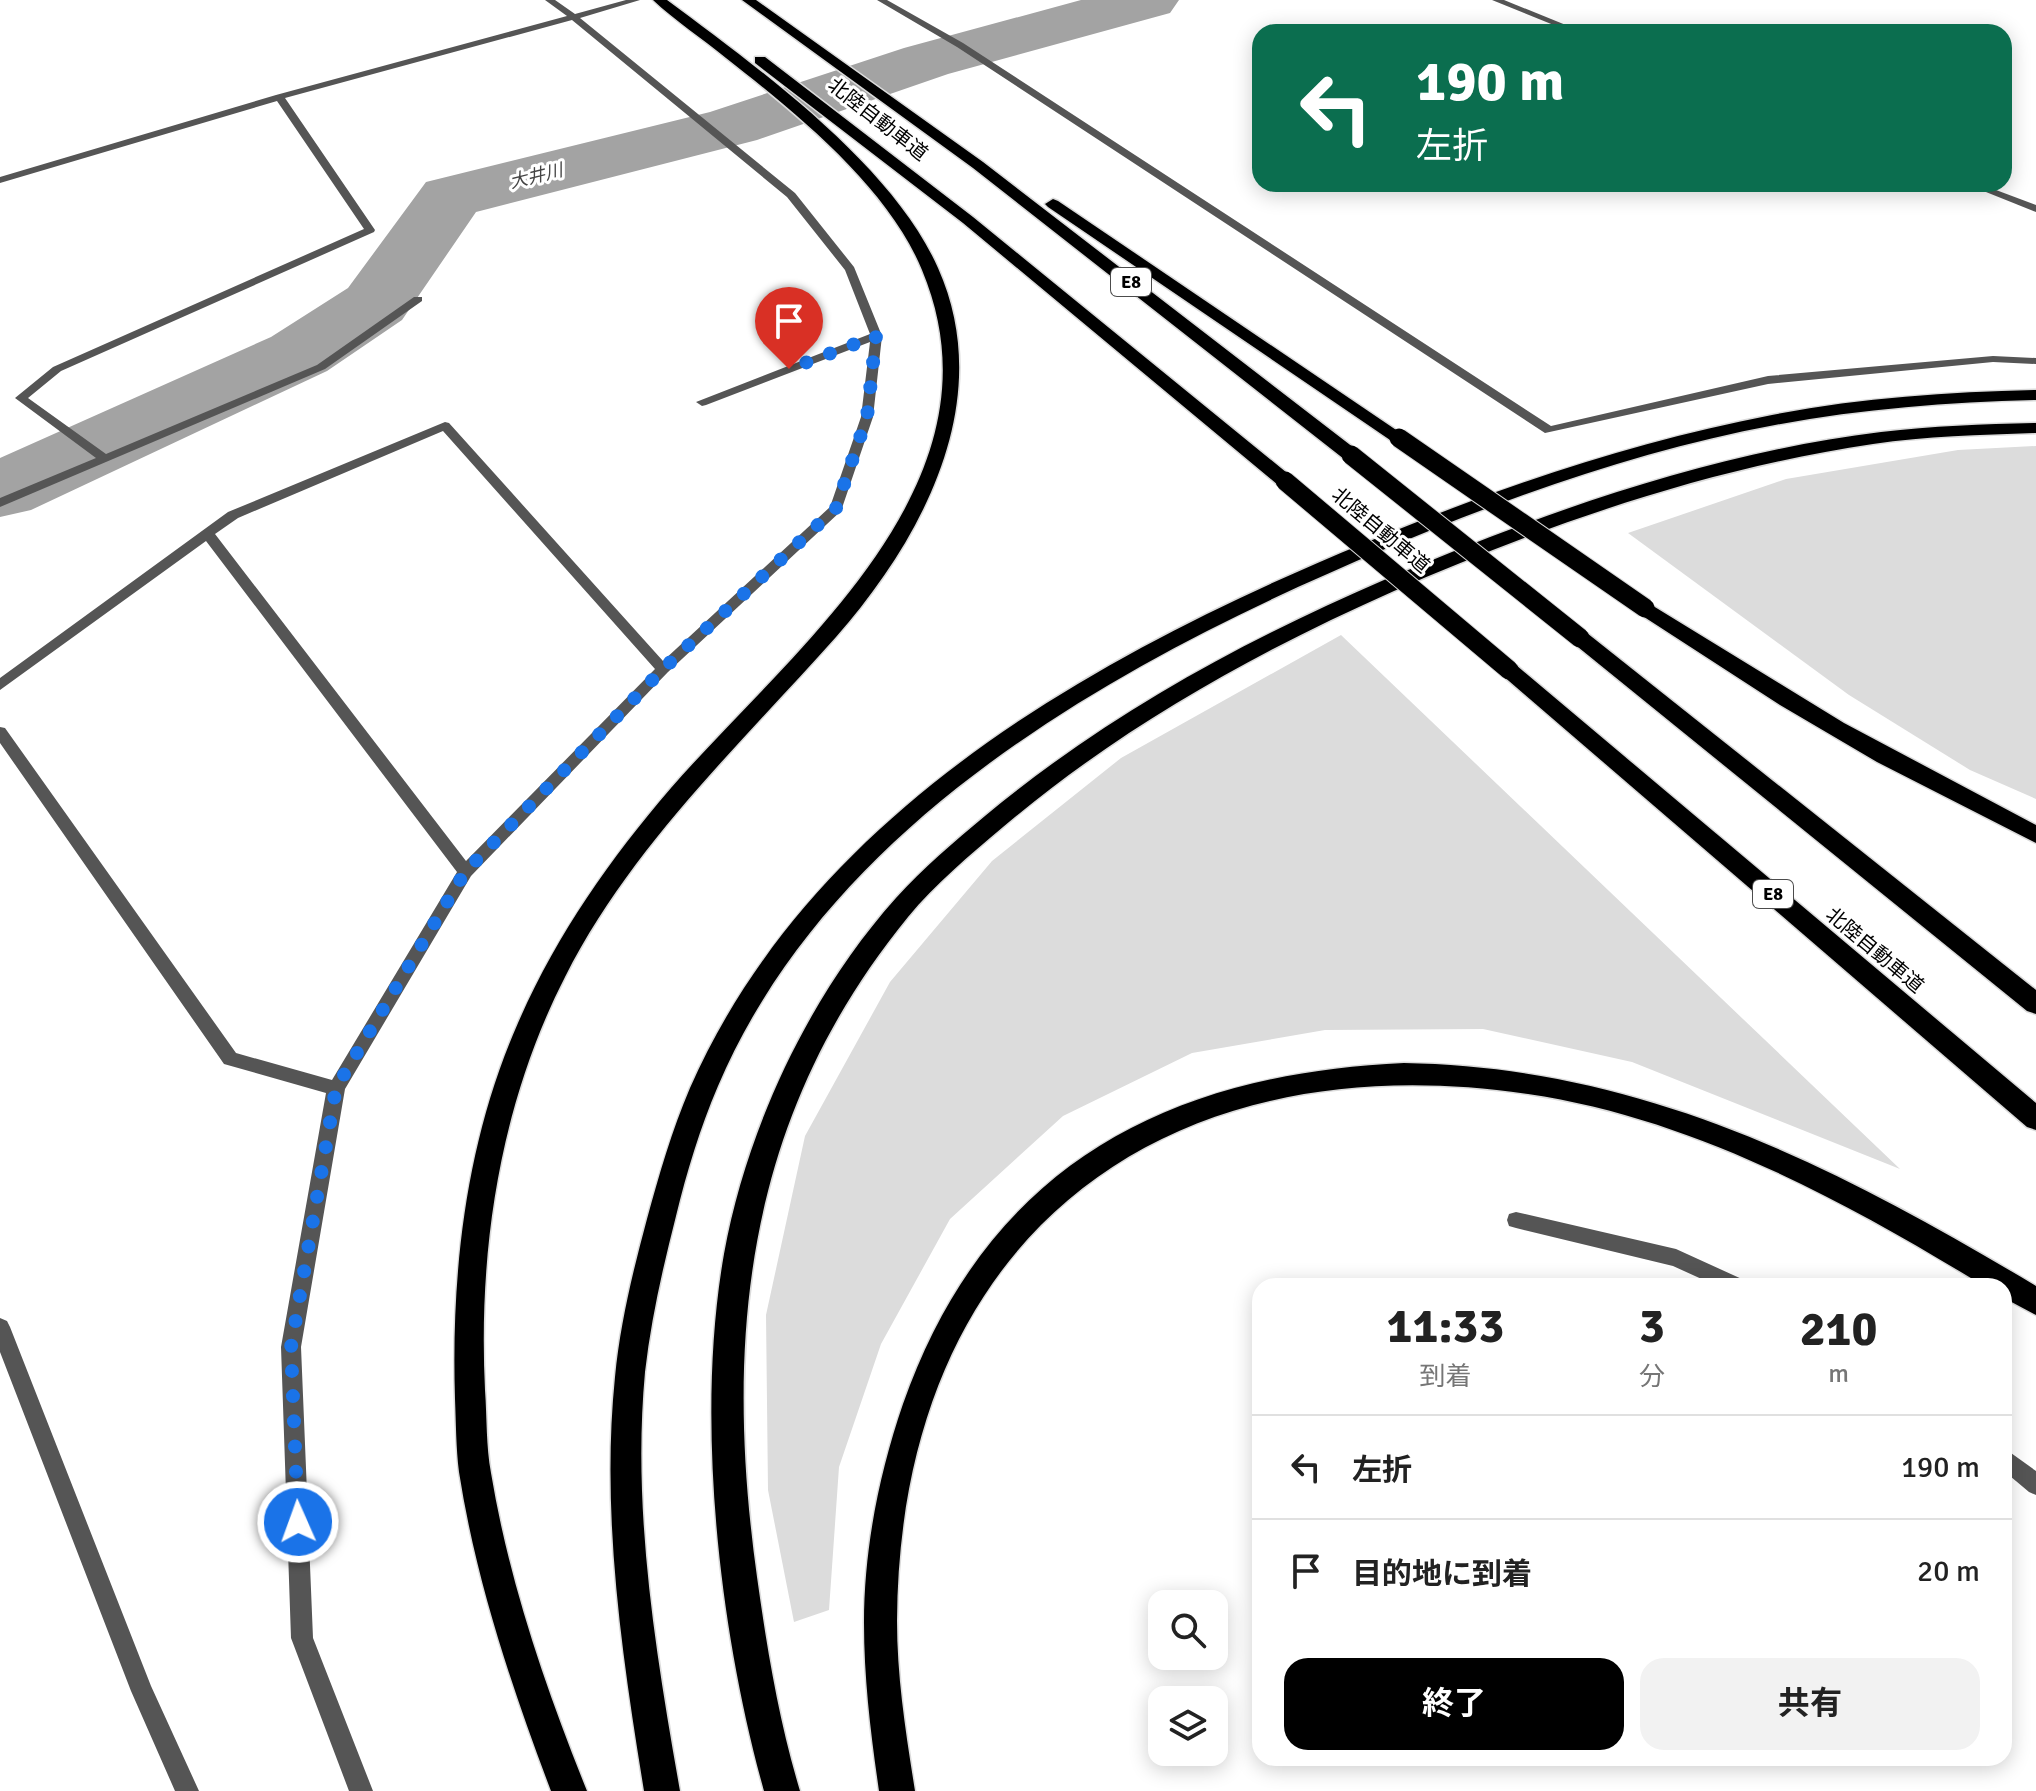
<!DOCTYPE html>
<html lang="ja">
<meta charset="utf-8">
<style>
body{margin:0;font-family:Signika,"Noto Sans JP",sans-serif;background:#f2f2f2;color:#222;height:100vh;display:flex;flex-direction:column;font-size:30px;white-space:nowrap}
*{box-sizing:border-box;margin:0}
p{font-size:26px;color:#767676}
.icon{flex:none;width:44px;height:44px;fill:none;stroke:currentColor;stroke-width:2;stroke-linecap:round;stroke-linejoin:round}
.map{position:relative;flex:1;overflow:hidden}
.details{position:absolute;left:1252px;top:1278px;width:760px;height:488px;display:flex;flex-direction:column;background:#fff;border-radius:24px;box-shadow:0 4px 20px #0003}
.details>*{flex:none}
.guide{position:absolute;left:1252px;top:24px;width:760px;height:168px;border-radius:24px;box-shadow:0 4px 20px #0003;background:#0b6e4f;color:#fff;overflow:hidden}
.buttons{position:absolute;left:1148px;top:1590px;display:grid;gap:16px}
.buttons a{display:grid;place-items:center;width:80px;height:80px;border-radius:16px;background:#fff;box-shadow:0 4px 20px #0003;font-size:40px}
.pin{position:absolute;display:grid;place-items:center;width:68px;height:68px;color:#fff;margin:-82px -34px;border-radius:50% 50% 50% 0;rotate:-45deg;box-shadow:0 0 8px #0007}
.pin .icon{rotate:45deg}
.me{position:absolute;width:88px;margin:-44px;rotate:358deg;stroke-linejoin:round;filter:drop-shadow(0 0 6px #0008)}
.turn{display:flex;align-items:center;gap:28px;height:168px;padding:0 32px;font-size:36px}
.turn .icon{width:104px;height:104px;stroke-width:2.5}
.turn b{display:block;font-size:56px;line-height:68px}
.eta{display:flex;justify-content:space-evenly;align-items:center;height:136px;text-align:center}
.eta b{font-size:48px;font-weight:700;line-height:56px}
.cta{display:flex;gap:16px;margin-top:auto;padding:16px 32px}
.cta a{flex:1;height:92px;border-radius:24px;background:#000;color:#fff;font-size:32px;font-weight:700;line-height:92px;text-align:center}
.cta a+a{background:#f2f2f2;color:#222}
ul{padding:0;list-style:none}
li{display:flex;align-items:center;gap:24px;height:104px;padding:0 32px;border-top:2px solid #e0e0e0}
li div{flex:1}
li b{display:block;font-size:30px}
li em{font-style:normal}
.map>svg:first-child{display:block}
.green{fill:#dcdcdc}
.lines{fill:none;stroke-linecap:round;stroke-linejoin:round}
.river{fill:#a3a3a3;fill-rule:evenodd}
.highway-casing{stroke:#dbdbdb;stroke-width:3}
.street{fill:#555;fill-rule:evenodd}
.highway{fill:#000;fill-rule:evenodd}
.highway-bridge-casing{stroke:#dbdbdb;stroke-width:21;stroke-linecap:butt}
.highway-bridge{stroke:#000;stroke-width:19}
.route{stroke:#1a73e8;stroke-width:14;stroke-dasharray:0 25.2}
.labels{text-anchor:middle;stroke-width:6;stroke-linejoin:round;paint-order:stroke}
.far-water-label{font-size:18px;font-style:italic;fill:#444;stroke:#fff}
.shield{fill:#fff;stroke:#4c4c4c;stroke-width:2}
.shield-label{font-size:18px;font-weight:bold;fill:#000}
.street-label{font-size:20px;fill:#000;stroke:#fff}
</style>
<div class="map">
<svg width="2036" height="1791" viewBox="0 0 2036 1791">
<rect width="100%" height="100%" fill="#fff"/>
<g class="green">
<path d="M 2036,446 L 2036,799 L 1970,770 L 1849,695 L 1628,533 L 1786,479 L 1958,450 Z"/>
<path d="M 1341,635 L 1900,1169 L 1632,1062 L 1483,1029 L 1325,1030 L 1192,1053 L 1063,1116 L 950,1219 L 881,1344 L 839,1467 L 829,1610 L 794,1622 L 768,1490 L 766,1315 L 805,1136 L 890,982 L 992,861 L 1121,758 Z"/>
</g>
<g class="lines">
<path class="river" d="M 1081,0 L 1179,0 L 1170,13 L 948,74 L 757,140 L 476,212 L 402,320 L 327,371 L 31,510 L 0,517 L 0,458 L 271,337 L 348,288 L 426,182 L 710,112 L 904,48 Z"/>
<defs>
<g id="highway">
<path d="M 653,0 L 667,0 C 757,67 892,164 938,268 C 997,400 923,538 836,637 C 740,745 631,846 565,977 C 500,1104 478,1249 485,1390 C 487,1418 486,1446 491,1473 C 509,1582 546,1689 587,1791 L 551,1791 C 512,1688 476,1581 459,1472 C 456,1448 456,1423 455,1399 C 451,1271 466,1141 518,1023 C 556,936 609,860 671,788 C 793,648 1011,483 922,270 C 888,187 795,112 726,58 C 702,38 675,21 653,0 Z"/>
<path d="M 742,0 L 756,0 L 983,162 L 1358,451 L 1360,455 L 1358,459 L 1344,459 L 973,168 Z"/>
<path d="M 755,57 L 765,57 L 973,217 L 1292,477 L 1294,481 L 1292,485 L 1278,485 L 963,223 L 755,63 Z"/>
<path d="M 1053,199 L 1058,201 L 1408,438 L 1405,442 L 1393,442 L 1048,207 L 1045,204 Z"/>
<path d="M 2036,390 L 2036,400 C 1949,402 1861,409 1775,425 C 1641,450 1511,496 1385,549 C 1128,657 833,816 718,1086 C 700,1128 687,1171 676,1216 C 663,1267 651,1319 645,1372 C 632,1512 656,1654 680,1791 L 644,1791 C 622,1655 601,1515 615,1377 C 620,1324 633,1271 647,1219 C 659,1175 672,1130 690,1088 C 812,811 1098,653 1365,543 C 1497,488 1632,442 1772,415 C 1859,398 1947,392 2036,390 Z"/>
<path d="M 2036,423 L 2036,433 C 1981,435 1927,436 1873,444 C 1706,469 1548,524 1394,591 C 1254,653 1120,728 1003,827 C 970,855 935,884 908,917 C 747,1114 723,1333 757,1577 C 767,1649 779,1721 800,1791 L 764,1791 C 719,1630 695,1419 724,1254 C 747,1127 810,994 896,898 C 923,868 954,842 985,816 C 1105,716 1241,642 1384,580 C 1542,513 1710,453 1881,432 C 1933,426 1984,424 2036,423 Z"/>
<path d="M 1645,601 L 1844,723 L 2036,825 L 2036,843 L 1877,762 L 1780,705 L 1638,613 L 1635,608 L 1638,603 Z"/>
<path d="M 1580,631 L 1587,633 L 2036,990 L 2036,1014 L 2027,1011 L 1573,643 L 1570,638 L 1573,633 Z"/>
<path d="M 1509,663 L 1516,665 L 2036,1103 L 2036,1130 L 2027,1127 L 1502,675 L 1498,670 L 1502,665 Z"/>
<path d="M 1404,1063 C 1643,1067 1836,1166 2036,1286 L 2036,1315 L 2004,1298 L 2004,1286 L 1984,1286 C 1845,1201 1692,1118 1528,1094 C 1159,1040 899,1240 897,1621 C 897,1678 906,1734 915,1791 L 879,1791 C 871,1735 864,1680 864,1623 C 864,1549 879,1474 903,1404 C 986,1168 1164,1074 1404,1063 Z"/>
</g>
</defs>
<use href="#highway" class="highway-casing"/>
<g class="street">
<path d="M 545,0 L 555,0 L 575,14 L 626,0 L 640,0 L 580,18 L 795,193 L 854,267 L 882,336 L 873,417 L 841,511 L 668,672 L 471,876 L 345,1089 L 301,1347 L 313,1638 L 373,1791 L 349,1791 L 291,1638 L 281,1347 L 326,1093 L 224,1064 L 0,743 L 0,727 L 5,728 L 236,1053 L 332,1080 L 457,872 L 206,541 L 0,690 L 0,678 L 228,512 L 445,422 L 449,423 L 663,661 L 830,507 L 861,417 L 870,342 L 706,405 L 702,406 L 696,402 L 870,334 L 845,270 L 787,197 L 572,20 L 285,98 L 375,230 L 374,232 L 61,371 L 28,398 L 106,454 L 317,365 L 414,297 L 422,297 L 422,301 L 325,369 L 0,507 L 0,498 L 96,458 L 15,398 L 53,367 L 364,229 L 277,101 L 0,183 L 0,177 L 276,95 L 567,16 ZM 443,431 L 655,669 L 466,861 L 215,534 L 238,518 Z"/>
<path d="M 877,0 L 887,0 L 963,43 L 1551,426 L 1768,376 L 1993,356 L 2036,358 L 2036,364 L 1993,362 L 1768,384 L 1545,433 L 957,47 Z"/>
<path d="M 1492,0 L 1504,0 L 1583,32 L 1571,32 Z"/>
<path d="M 1966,184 L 1980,184 L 2036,205 L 2036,212 Z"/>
<path d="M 1516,1212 L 1676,1249 L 1744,1280 L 1747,1286 L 1717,1286 L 1673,1266 L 1516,1228 L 1509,1226 L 1507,1220 L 1509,1214 Z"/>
<path d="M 0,1318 L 7,1321 L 10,1327 L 151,1686 L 199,1791 L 175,1791 L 131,1691 L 0,1352 Z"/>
<path d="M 2004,1448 L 2036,1471 L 2036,1495 L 2029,1492 L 2004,1471 Z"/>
</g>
<use href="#highway" class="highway"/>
<defs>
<g id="highway-bridge">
<path d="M 1399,438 L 1645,608"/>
<path d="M 1351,455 L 1580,638"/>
<path d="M 1285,481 L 1509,670"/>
</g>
</defs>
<use href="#highway-bridge" class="highway-bridge-casing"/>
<use href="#highway-bridge" class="highway-bridge"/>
</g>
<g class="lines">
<path class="route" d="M 298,1522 L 291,1347 L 336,1088 L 465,872 L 663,669 L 836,508 L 867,417 L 876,336 L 789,369"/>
</g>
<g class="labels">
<g class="far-water-label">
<text transform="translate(536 176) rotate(-14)" y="6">大井川</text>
</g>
<g class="shield">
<rect x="1111" y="268" width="40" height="28" rx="6"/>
<rect x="1753" y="880" width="40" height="28" rx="6"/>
</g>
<g class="shield-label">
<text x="1131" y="288">E8</text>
<text x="1773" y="900">E8</text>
</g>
<g class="street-label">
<text transform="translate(878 119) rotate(38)" y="7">北陸自動車道</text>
<text transform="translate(1381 530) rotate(40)" y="7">北陸自動車道</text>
<text transform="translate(1875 950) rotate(40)" y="7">北陸自動車道</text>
</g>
</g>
</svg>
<div class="buttons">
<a><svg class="icon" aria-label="search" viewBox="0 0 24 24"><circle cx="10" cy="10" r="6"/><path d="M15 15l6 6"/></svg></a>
<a><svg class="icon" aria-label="layers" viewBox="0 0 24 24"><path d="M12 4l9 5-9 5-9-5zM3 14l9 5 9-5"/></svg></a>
</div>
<div class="pin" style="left:789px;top:369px;background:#d93025"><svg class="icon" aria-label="arrive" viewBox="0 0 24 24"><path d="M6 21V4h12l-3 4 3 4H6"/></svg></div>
<svg class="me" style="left:298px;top:1522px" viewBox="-20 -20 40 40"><circle r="17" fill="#1a73e8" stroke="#fff" stroke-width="3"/><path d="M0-11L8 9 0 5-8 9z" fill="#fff"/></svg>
<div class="guide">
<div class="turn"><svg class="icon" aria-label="left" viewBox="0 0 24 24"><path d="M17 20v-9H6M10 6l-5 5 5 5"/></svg><div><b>190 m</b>左折</div></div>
</div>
<section class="details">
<div class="eta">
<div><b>11:33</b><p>到着</p></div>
<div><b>3</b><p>分</p></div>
<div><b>210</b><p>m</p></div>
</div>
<ul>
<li><svg class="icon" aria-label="left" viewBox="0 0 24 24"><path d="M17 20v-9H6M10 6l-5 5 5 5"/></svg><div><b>左折</b></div><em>190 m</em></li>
<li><svg class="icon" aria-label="arrive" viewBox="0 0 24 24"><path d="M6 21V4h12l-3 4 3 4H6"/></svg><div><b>目的地に到着</b></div><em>20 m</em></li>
</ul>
<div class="cta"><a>終了</a><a>共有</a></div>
</section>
</div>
